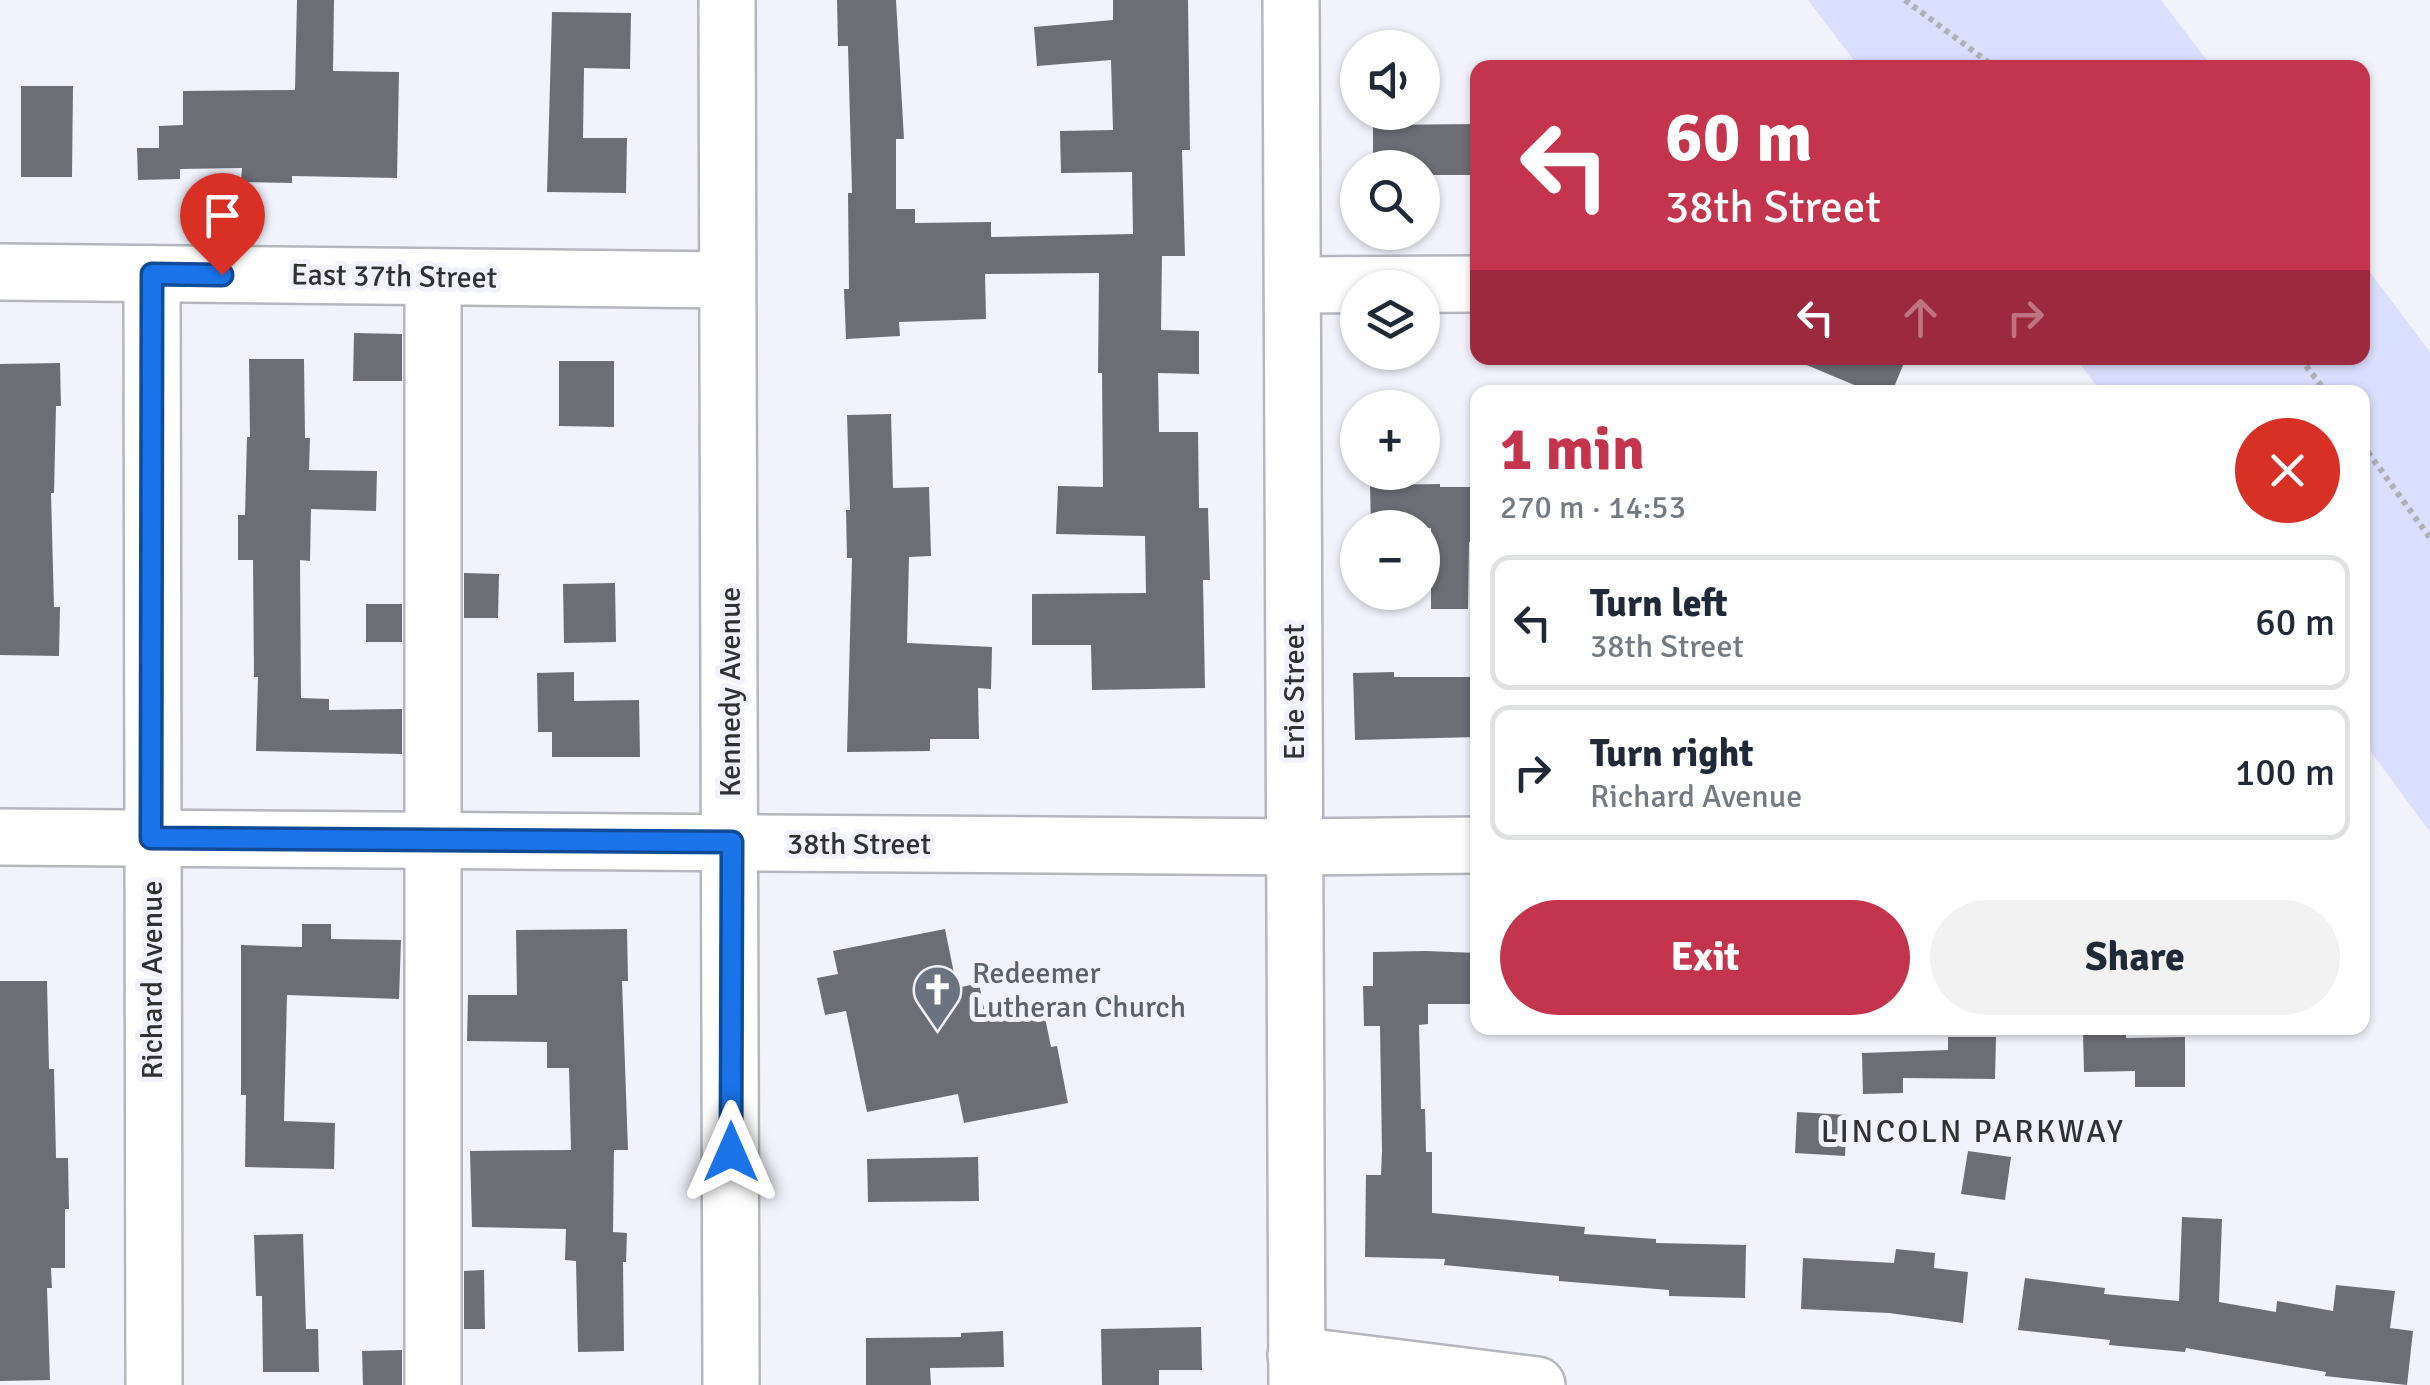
<!DOCTYPE html>
<meta charset="utf-8">
<style>
body{margin:0;font-family:Signika,sans-serif;background:#f2f2f3;color:#1f2937;height:100vh;display:flex;flex-direction:column;font-size:38px;white-space:nowrap}
*{box-sizing:border-box;margin:0}
p{font-size:32px;color:#747a83}
.icon{flex:none;width:55px;height:55px;fill:none;stroke:currentColor;stroke-width:2;stroke-linecap:round;stroke-linejoin:round}
.map{position:relative;flex:1;overflow:hidden}
.drawer{position:absolute;left:1470px;top:385px;width:900px;height:650px;display:flex;flex-direction:column;background:#fff;border-radius:20px;box-shadow:0 2px 8px #0004}
.drawer>*{flex:none}
.guide{position:absolute;left:1470px;top:60px;width:900px;height:305px;border-radius:20px;box-shadow:0 2px 8px #0004;background:#c4344d;color:#fff;overflow:hidden}
.tools{position:absolute;left:1340px;top:30px;display:grid;gap:20px}
.tools a{display:grid;place-items:center;width:100px;height:100px;border-radius:50%;background:#fff;box-shadow:0 2px 8px #0004;font-size:50px}
.pin{position:absolute;display:grid;place-items:center;width:85px;height:85px;color:#fff;margin:-102px -42px;border-radius:50% 50% 50% 0;rotate:-45deg;box-shadow:0 0 10px #0007}
.pin .icon{rotate:45deg}
.me{position:absolute;width:110px;margin:-55px;rotate:0deg;stroke-linejoin:round;filter:drop-shadow(0 0 8px #0008)}
.turn{display:flex;align-items:center;gap:35px;height:210px;padding:0 30px;font-size:45px}
.turn .icon{width:130px;height:130px;stroke-width:2.5}
.turn b{display:block;font-size:70px;line-height:85px}
.lanes{display:flex;align-items:center;height:95px;padding:0 30px;background:#0003;justify-content:center;gap:50px;direction:ltr}
.lanes .off{opacity:.35}
.round{display:grid;place-items:center;flex:none;width:105px;height:105px;border-radius:52px;background:#f2f2f3}
.headline{display:flex;align-items:center;justify-content:space-between;height:170px;padding:0 30px}
h1{font-size:60px;font-weight:700;line-height:75px;color:#c4344d}
.button{display:flex;gap:20px;margin-top:auto;padding:20px 30px}
.button a{flex:1;height:115px;border-radius:60px;background:#c4344d;color:#fff;font-size:40px;font-weight:700;line-height:115px;text-align:center}
.button a+a{background:#f2f2f3;color:#1f2937}
ul{padding:0;list-style:none}
li{display:flex;align-items:center;gap:30px;height:135px;margin:0 20px 15px;padding:0 10px;border:5px solid #e0e1e3;border-radius:20px}
li div{flex:1}
li b{display:block;font-size:38px}
li em{font-style:normal}
.map>svg:first-child{display:block}
.green{fill:#dbdfff}
.building{fill:#6d6e75}
.lines{fill:none;stroke-linecap:round;stroke-linejoin:round}
.minor-casing{stroke:#b5b6be;stroke-width:60}
.path{stroke:#b0b0b7;stroke-width:6;stroke-dasharray:5 5;stroke-linecap:butt}
.minor{stroke:#fff;stroke-width:55}
.route-casing{stroke:#114b97;stroke-width:25}
.route{stroke:#1a73e8;stroke-width:18}
.labels{text-anchor:middle;stroke-width:10;stroke-linejoin:round;paint-order:stroke}
.street-label{font-size:30px;fill:#313134;stroke:#f1f2fb}
.worship-label{font-size:30px;fill:#5b616d;stroke:#f1f2fb;text-anchor:start}
.neighbourhood-label{font-size:32px;letter-spacing:2.5px;fill:#313134;stroke:#f1f2fb}
</style>
<div class="map">
<svg width="2430" height="1385" viewBox="0 0 2430 1385">
<rect width="100%" height="100%" fill="#f1f2fb"/>
<g class="green">
<path d="M 1808,0 L 2161,0 L 2212,67 L 1859,67 Z"/>
<path d="M 2363,263 L 2430,352 L 2430,832 L 2363,741 L 2362,392 L 2102,392 L 2075,358 L 2362,358 Z"/>
</g>
<g class="building">
<path d="M 297,0 L 334,0 L 333,71 L 399,72 L 397,178 L 292,176 L 292,183 L 241,182 L 242,168 L 180,169 L 180,179 L 138,180 L 137,148 L 159,148 L 159,126 L 183,125 L 183,91 L 295,90 Z"/>
<path d="M 837,0 L 896,0 L 904,139 L 896,139 L 896,209 L 915,209 L 915,223 L 991,222 L 991,237 L 1133,234 L 1132,172 L 1061,173 L 1060,131 L 1113,130 L 1111,60 L 1037,66 L 1034,27 L 1113,20 L 1113,0 L 1188,0 L 1190,150 L 1182,150 L 1185,256 L 1162,256 L 1161,330 L 1199,331 L 1199,374 L 1158,373 L 1159,432 L 1198,432 L 1199,508 L 1208,508 L 1210,580 L 1203,580 L 1205,688 L 1092,690 L 1091,645 L 1032,645 L 1032,594 L 1146,593 L 1145,536 L 1056,534 L 1058,486 L 1103,487 L 1102,373 L 1098,373 L 1099,273 L 985,274 L 986,319 L 899,322 L 900,336 L 846,339 L 844,289 L 849,289 L 848,193 L 852,193 L 848,46 L 838,46 Z"/>
<path d="M 552,12 L 631,13 L 630,69 L 584,68 L 583,138 L 627,138 L 626,193 L 547,192 Z"/>
<path d="M 21,86 L 73,86 L 72,177 L 21,177 Z"/>
<path d="M 1478,124 L 1478,175 L 1422,175 L 1422,168 L 1373,168 L 1373,125 Z"/>
<path d="M 354,333 L 402,334 L 402,381 L 353,381 Z"/>
<path d="M 1790,358 L 1906,358 L 1892,392 L 1871,392 Z"/>
<path d="M 249,359 L 304,359 L 305,438 L 310,438 L 309,470 L 377,471 L 376,511 L 311,509 L 310,561 L 300,560 L 301,698 L 329,699 L 329,710 L 402,709 L 402,754 L 256,751 L 258,677 L 254,677 L 253,560 L 238,560 L 238,515 L 245,515 L 247,437 L 250,437 Z"/>
<path d="M 559,361 L 614,361 L 614,427 L 559,426 Z"/>
<path d="M 60,363 L 61,406 L 56,406 L 54,493 L 51,493 L 54,607 L 60,607 L 59,656 L 0,655 L 0,364 Z"/>
<path d="M 891,414 L 893,488 L 929,487 L 931,556 L 909,557 L 907,643 L 992,647 L 991,689 L 978,688 L 979,739 L 930,739 L 930,751 L 847,752 L 852,558 L 847,558 L 846,510 L 850,510 L 847,415 Z"/>
<path d="M 1440,484 L 1440,487 L 1478,487 L 1478,542 L 1469,542 L 1468,609 L 1431,609 L 1431,528 L 1371,528 L 1370,485 Z"/>
<path d="M 464,573 L 499,574 L 498,618 L 464,618 Z"/>
<path d="M 615,583 L 616,642 L 564,643 L 563,584 Z"/>
<rect x="366" y="604" width="36" height="38"/>
<path d="M 574,672 L 574,701 L 639,700 L 640,757 L 552,757 L 552,732 L 538,732 L 537,673 Z"/>
<path d="M 1394,672 L 1394,677 L 1478,677 L 1478,737 L 1355,740 L 1353,673 Z"/>
<path d="M 302,924 L 331,924 L 331,939 L 401,940 L 399,999 L 287,995 L 284,1121 L 335,1123 L 334,1169 L 245,1167 L 246,1095 L 241,1095 L 241,945 L 302,947 Z"/>
<path d="M 627,929 L 628,981 L 622,981 L 628,1150 L 614,1150 L 613,1232 L 627,1233 L 626,1262 L 623,1262 L 624,1351 L 578,1352 L 576,1261 L 565,1260 L 566,1229 L 472,1227 L 470,1151 L 571,1150 L 569,1068 L 547,1068 L 547,1042 L 467,1041 L 468,995 L 517,995 L 516,930 Z"/>
<path d="M 945,929 L 957,988 L 979,983 L 986,1019 L 1043,1008 L 1051,1047 L 1057,1046 L 1068,1103 L 964,1123 L 958,1094 L 867,1112 L 846,1011 L 825,1015 L 817,978 L 838,974 L 833,951 Z"/>
<path d="M 1426,951 L 1478,953 L 1478,1004 L 1428,1004 L 1428,1024 L 1419,1025 L 1421,1109 L 1425,1109 L 1426,1152 L 1432,1152 L 1432,1213 L 1585,1227 L 1584,1234 L 1656,1239 L 1656,1243 L 1746,1245 L 1745,1298 L 1669,1296 L 1669,1290 L 1559,1281 L 1559,1276 L 1444,1265 L 1445,1259 L 1365,1257 L 1366,1175 L 1381,1175 L 1382,1151 L 1380,1026 L 1364,1026 L 1363,986 L 1373,986 L 1373,952 Z"/>
<path d="M 0,981 L 47,981 L 49,1069 L 54,1069 L 56,1158 L 68,1158 L 69,1209 L 65,1209 L 65,1268 L 51,1268 L 52,1288 L 47,1288 L 50,1380 L 0,1381 Z"/>
<path d="M 2126,1032 L 2126,1038 L 2185,1037 L 2185,1087 L 2135,1087 L 2135,1071 L 2084,1072 L 2083,1033 Z"/>
<path d="M 1948,1037 L 1996,1037 L 1995,1079 L 1903,1078 L 1903,1093 L 1863,1094 L 1862,1053 L 1948,1050 Z"/>
<path d="M 1797,1112 L 1847,1115 L 1845,1156 L 1795,1153 Z"/>
<path d="M 1968,1151 L 2011,1157 L 2005,1200 L 1961,1194 Z"/>
<path d="M 978,1157 L 979,1201 L 868,1202 L 867,1159 Z"/>
<path d="M 2182,1217 L 2222,1219 L 2219,1302 L 2276,1312 L 2277,1301 L 2333,1311 L 2336,1285 L 2395,1291 L 2390,1328 L 2413,1331 L 2407,1385 L 2325,1376 L 2326,1372 L 2186,1348 L 2185,1352 L 2109,1345 L 2110,1340 L 2018,1330 L 2025,1278 L 2105,1288 L 2104,1294 L 2179,1301 Z"/>
<path d="M 303,1234 L 306,1329 L 318,1329 L 319,1372 L 263,1372 L 262,1296 L 256,1296 L 254,1235 Z"/>
<path d="M 1896,1249 L 1935,1253 L 1934,1268 L 1968,1272 L 1963,1323 L 1889,1313 L 1801,1309 L 1803,1258 L 1894,1263 Z"/>
<path d="M 484,1270 L 485,1329 L 464,1329 L 464,1271 Z"/>
<path d="M 1201,1327 L 1202,1370 L 1159,1370 L 1159,1385 L 1102,1385 L 1101,1329 Z"/>
<path d="M 1003,1331 L 1004,1367 L 930,1368 L 931,1385 L 866,1385 L 866,1338 L 961,1337 L 961,1333 Z"/>
<path d="M 402,1350 L 402,1385 L 363,1385 L 362,1351 Z"/>
</g>
<g class="lines">
<defs>
<g id="minor">
<path d="M 727,0 L 731,1385"/>
<path d="M 1291,0 L 1297,1385"/>
<path d="M 0,272 L 727,280"/>
<path d="M 152,274 L 154,1385"/>
<path d="M 433,277 L 433,1385"/>
<path d="M 1293,285 L 1478,284"/>
<path d="M 0,837 L 1295,847 L 1478,845"/>
<path d="M 1296,1355 L 1537,1385"/>
</g>
</defs>
<use href="#minor" class="minor-casing"/>
<g class="path">
<path d="M 1905,0 L 1996,68"/>
<path d="M 2300,358 L 2326,392"/>
<path d="M 2362,444 L 2430,538"/>
</g>
<use href="#minor" class="minor"/>
</g>
<g class="lines">
<defs>
<path id="route" d="M 222,275 L 152,274 L 151,838 L 732,842 L 731,1152"/>
</defs>
<use href="#route" class="route-casing"/>
<use href="#route" class="route"/>
</g>
<defs>
<symbol id="church-pin" viewBox="-11 -11 22 30"><path d="M0 17L-7.5 6A9.5 9.5 0 1 1 7.5 6Z" fill="#6b7280" stroke="#f1f2fb"/><path d="M-1.2-6h2.4v3.5h3.3v2.4h-3.3V6h-2.4V-.1h-3.3v-2.4h3.3Z" fill="#fff"/></symbol>
</defs>
<g fill-rule="evenodd">
<use href="#church-pin" x="910" y="962" width="55" height="75"/>
</g>
<g class="labels">
<g class="street-label">
<text transform="translate(394 276) rotate(1)" y="10">East 37th Street</text>
<text transform="translate(730 692) rotate(-90)" y="10">Kennedy Avenue</text>
<text transform="translate(1294 692) rotate(-90)" y="10">Erie Street</text>
<text x="859" y="854">38th Street</text>
<text transform="translate(152 980) rotate(-90)" y="10">Richard Avenue</text>
</g>
<g class="worship-label">
<text x="972" y="983">Redeemer<tspan x="972" dy="34">Lutheran Church</tspan></text>
</g>
<g class="neighbourhood-label">
<text x="1973" y="1142">LINCOLN PARKWAY</text>
</g>
</g>
</svg>
<div class="tools">
<a><svg class="icon" aria-label="sound" viewBox="0 0 24 24"><path d="M4 9h4l5-4v14l-5-4H4zM17 9q2 3 0 6"/></svg></a>
<a><svg class="icon" aria-label="search" viewBox="0 0 24 24"><circle cx="10" cy="10" r="6"/><path d="M15 15l6 6"/></svg></a>
<a><svg class="icon" aria-label="layers" viewBox="0 0 24 24"><path d="M12 4l9 5-9 5-9-5zM3 14l9 5 9-5"/></svg></a>
<a>+</a>
<a>−</a>
</div>
<div class="pin" style="left:222px;top:275px;background:#d93025"><svg class="icon" aria-label="arrive" viewBox="0 0 24 24"><path d="M6 21V4h12l-3 4 3 4H6"/></svg></div>
<svg class="me" style="left:731px;top:1152px" viewBox="-20 -20 40 40"><path d="M0-17L14 15 0 8-14 15z" fill="#1a73e8" stroke="#fff" stroke-width="4"/></svg>
<div class="guide">
<div class="turn"><svg class="icon" aria-label="left" viewBox="0 0 24 24"><path d="M17 20v-9H6M10 6l-5 5 5 5"/></svg><div><b>60 m</b>38th Street</div></div>
<div class="lanes"><svg class="icon" aria-label="left" viewBox="0 0 24 24"><path d="M17 20v-9H6M10 6l-5 5 5 5"/></svg><svg class="icon off" aria-label="ahead" viewBox="0 0 24 24"><path d="M12 20V5M6 11l6-6 6 6"/></svg><svg class="icon off" aria-label="right" viewBox="0 0 24 24"><path d="M7 20v-9h11M14 6l5 5-5 5"/></svg></div>
</div>
<section class="drawer">
<div class="headline"><div><h1>1 min</h1><p>270 m · 14:53</p></div><a class="round" style="background:#d93025;color:#fff"><svg class="icon" aria-label="close" viewBox="0 0 24 24"><path d="M6 6l12 12M18 6L6 18"/></svg></a></div>
<ul>
<li><svg class="icon" aria-label="left" viewBox="0 0 24 24"><path d="M17 20v-9H6M10 6l-5 5 5 5"/></svg><div><b>Turn left</b><p>38th Street</p></div><em>60 m</em></li>
<li><svg class="icon" aria-label="right" viewBox="0 0 24 24"><path d="M7 20v-9h11M14 6l5 5-5 5"/></svg><div><b>Turn right</b><p>Richard Avenue</p></div><em>100 m</em></li>
</ul>
<div class="button"><a>Exit</a><a>Share</a></div>
</section>
</div>
